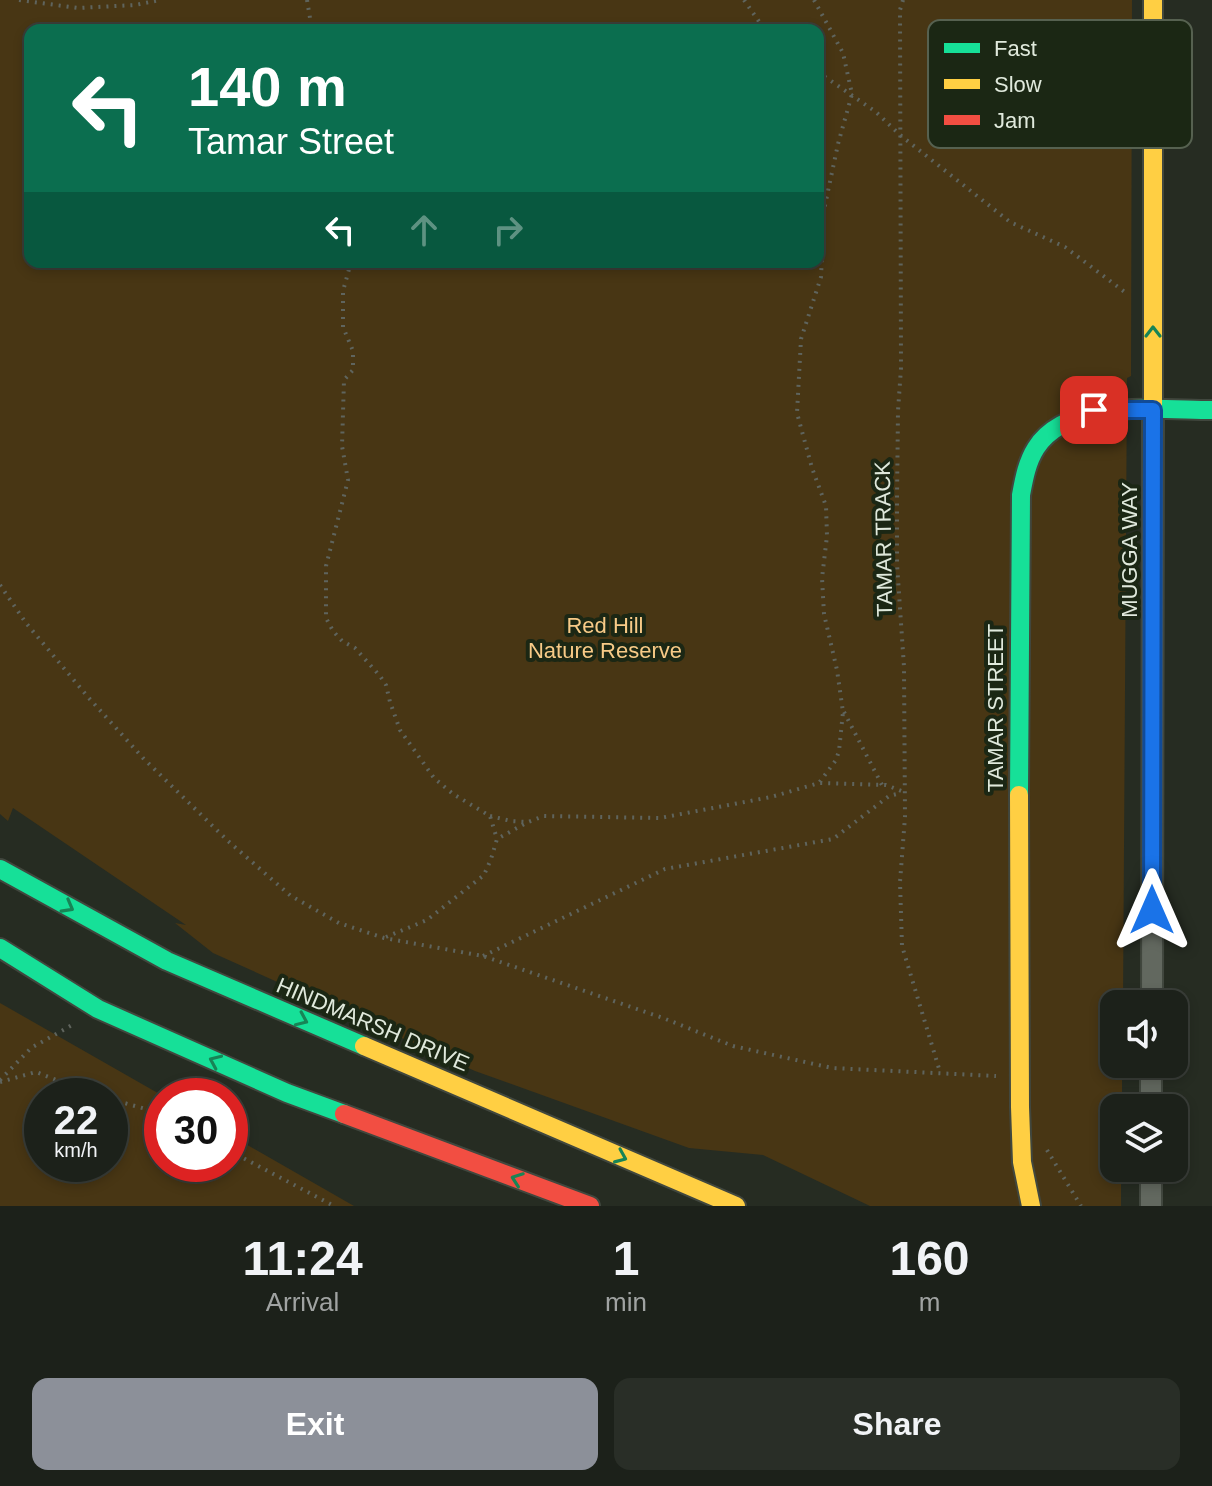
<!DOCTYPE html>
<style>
body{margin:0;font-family:Arial,sans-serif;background:#292e27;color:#f1f3f6;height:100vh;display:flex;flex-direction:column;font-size:30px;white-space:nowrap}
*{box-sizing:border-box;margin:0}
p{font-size:26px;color:#a0a3a2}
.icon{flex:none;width:44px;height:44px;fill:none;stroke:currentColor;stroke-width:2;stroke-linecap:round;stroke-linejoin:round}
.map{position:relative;height:1206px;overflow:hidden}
.sheet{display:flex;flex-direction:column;background:#1c211a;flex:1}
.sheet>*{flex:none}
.top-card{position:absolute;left:24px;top:24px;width:800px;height:244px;border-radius:16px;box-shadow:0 4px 12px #0003,0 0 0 2px #3a3e39;background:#0b6e4f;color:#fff;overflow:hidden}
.tools{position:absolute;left:1100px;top:990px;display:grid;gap:16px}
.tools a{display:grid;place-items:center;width:88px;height:88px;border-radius:16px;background:#1c211a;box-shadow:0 4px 12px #0003,0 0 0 2px #3a3e39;font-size:40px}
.speed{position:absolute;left:24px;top:1078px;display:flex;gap:16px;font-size:40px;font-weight:700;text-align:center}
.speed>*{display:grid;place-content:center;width:104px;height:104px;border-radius:50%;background:#1c211a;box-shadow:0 4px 12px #0003,0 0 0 2px #3a3e39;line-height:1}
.speed small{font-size:20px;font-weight:400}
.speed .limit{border:12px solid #d22;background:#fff;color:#111}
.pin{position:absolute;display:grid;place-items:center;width:68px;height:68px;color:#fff;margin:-34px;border-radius:16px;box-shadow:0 4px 12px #0006}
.me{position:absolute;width:88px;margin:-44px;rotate:0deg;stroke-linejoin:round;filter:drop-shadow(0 0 6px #0008)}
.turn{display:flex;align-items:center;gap:28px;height:168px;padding:0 32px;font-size:36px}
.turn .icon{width:104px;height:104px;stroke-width:2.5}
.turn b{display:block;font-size:56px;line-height:68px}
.lanes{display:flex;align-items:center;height:76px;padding:0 32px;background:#0003;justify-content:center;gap:40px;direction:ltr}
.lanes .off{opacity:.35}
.eta{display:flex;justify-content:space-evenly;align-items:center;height:136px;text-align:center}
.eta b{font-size:48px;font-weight:600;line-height:56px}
.cta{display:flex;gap:16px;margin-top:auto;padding:16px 32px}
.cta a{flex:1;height:92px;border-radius:16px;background:#8c9099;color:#fff;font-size:32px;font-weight:600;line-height:92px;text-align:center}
.cta a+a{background:#292e27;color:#f1f3f6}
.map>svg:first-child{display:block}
.green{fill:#483614;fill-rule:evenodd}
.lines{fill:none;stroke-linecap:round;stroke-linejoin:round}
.street-casing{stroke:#41473e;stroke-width:24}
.fast-casing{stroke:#41473e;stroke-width:22}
.slow-casing{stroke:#41473e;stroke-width:22}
.jam-casing{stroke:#41473e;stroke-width:22}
.path{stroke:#5f645d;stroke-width:4;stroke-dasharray:2 6;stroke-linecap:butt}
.street{stroke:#62685f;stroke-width:20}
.fast{stroke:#16e098;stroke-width:18}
.slow{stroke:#ffcf43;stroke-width:18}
.jam{stroke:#f24e42;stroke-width:18}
.oneway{stroke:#188456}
.route-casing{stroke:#114b97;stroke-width:20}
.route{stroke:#1a73e8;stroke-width:14}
.labels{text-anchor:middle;stroke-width:8;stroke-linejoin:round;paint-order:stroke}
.street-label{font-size:22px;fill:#e0e9dc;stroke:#1b2714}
.park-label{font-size:22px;fill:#f7ca87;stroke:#1b2714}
.key{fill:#1b2714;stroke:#566150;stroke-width:2}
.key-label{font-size:22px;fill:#e0e9dc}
</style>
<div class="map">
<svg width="1212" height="1206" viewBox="0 0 1212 1206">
<rect width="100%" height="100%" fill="#262c22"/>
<g class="green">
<path d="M 0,0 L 1132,0 L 1131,376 L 1127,378 L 1123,1004 L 1114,1004 L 1114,1064 L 1122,1064 L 1122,1108 L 1114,1108 L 1114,1168 L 1121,1168 L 1121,1206 L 870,1206 L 763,1155 L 689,1148 L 475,1071 L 213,953 L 175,923 L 186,925 L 13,808 L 8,821 L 0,814 ZM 30,30 L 818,30 L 818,262 L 30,262 Z"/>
<path d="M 0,1003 L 163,1096 L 162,1164 L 230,1164 L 230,1135 L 354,1206 L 0,1206 ZM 42,1096 L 110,1096 L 110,1164 L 42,1164 Z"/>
</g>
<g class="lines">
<defs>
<g id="street">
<path d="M 1152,1004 L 1153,410"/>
<path d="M 1151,1108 L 1151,1064"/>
<path d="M 1151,1206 L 1151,1168"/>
</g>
<g id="fast">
<path d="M 1019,795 L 1021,495 C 1024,479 1027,462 1036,448 C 1068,398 1159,410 1212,410"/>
<path d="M 0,869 L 167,961 L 364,1046"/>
<path d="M 0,948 L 98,1009 L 287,1093 L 344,1114"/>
</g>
<g id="slow">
<path d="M 1153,0 L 1153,410"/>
<path d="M 1019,795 L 1020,1107 L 1022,1162 L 1031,1206"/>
<path d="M 364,1046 L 736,1206"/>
</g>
<path id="jam" d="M 344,1114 L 590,1206"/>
</defs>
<use href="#street" class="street-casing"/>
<use href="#fast" class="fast-casing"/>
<use href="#slow" class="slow-casing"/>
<use href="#jam" class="jam-casing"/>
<g class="path">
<path d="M 19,0 L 78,8 L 135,5 L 160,0"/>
<path d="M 307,0 L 312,30"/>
<path d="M 744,0 L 765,30"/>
<path d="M 814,0 L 843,53 L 852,94 L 838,144 L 824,210 L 821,277 L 801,339 L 797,413 L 812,468 L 826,506 L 827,536 L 822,578 L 824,614 L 837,670 L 843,712 L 839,751 L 836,760 L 819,783"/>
<path d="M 903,0 L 900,10 L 901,368 L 898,411 L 897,499 L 897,564 L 904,667 L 905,817 L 900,882 L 902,946 L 940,1072"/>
<path d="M 818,72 L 876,112 L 900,135 L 1010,222 L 1065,247 L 1126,293"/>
<path d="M 351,262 L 343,291 L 343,327 L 353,351 L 353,370 L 344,380 L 342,446 L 348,480 L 326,566 L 326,618 L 333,631 L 342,641 L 355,648 L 380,676 L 386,685 L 390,702 L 400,730 L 434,778 L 453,794 L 490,816 L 497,839"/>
<path d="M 0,585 L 26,623 L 88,697 L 143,758 L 228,841 L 291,896 L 339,923 L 384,938 L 483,956 L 663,1018 L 733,1046 L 832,1068 L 996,1076"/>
<path d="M 844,712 L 882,785"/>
<path d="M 490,816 L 511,821 L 527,822"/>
<path d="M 386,937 L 427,920 L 484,875 L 491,859 L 497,839 L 528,822 L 544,816 L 660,818 L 771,797 L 819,783 L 886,785 L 904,792"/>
<path d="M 483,956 L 665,869 L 833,839 L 889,796 L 901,793"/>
<path d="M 0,1080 L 31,1048 L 74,1024"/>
<path d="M 0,1082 L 36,1072 L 97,1096"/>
<path d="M 110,1099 L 153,1111 L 162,1116"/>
<path d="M 1047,1150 L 1081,1206"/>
<path d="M 230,1151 L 334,1206"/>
</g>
<use href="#street" class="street"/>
<use href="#fast" class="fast"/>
<use href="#slow" class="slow"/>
<use href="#jam" class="jam"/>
</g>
<defs><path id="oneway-chevron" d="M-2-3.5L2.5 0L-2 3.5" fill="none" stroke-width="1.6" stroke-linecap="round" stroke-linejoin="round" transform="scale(2)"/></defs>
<g class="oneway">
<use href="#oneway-chevron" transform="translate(1153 332) rotate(-90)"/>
<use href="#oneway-chevron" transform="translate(68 907) rotate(29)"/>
<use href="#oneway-chevron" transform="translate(302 1020) rotate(24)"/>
<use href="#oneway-chevron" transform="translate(215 1061) rotate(-156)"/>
<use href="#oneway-chevron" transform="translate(621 1157) rotate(23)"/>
<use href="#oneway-chevron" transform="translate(517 1179) rotate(-160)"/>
</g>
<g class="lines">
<defs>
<path id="route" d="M 1094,410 L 1153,410 L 1152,910"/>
</defs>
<use href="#route" class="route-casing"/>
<use href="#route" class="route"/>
</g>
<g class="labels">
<g class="street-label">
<text transform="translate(883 539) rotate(-91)" y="8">TAMAR TRACK</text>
<text transform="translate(1129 550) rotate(-90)" y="8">MUGGA WAY</text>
<text transform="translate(995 708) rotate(-90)" y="8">TAMAR STREET</text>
<text transform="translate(373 1024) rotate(23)" y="8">HINDMARSH DRIVE</text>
</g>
<g class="park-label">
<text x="605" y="633">Red Hill<tspan x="605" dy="25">Nature Reserve</tspan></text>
</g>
</g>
<rect x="928" y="20" width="264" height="128" rx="12" class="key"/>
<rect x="944" y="43" width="36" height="10" fill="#16e098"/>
<rect x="944" y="79" width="36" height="10" fill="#ffcf43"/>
<rect x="944" y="115" width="36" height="10" fill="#f24e42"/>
<g class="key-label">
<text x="994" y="56">Fast</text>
<text x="994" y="92">Slow</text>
<text x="994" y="128">Jam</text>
</g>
</svg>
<div class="tools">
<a><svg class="icon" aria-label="sound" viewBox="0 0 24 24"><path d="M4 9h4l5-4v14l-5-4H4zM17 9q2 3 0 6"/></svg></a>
<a><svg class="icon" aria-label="layers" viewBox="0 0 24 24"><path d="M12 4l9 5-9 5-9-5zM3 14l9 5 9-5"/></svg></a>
</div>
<div class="speed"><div>22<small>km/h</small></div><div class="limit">30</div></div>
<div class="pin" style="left:1094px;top:410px;background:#d93025"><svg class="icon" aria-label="arrive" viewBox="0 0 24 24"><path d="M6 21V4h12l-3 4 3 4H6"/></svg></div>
<svg class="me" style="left:1152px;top:910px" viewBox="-20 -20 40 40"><path d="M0-17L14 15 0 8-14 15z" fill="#1a73e8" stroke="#fff" stroke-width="4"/></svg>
<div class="top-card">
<div class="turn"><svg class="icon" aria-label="left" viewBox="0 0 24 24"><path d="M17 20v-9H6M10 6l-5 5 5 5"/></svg><div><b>140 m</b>Tamar Street</div></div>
<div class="lanes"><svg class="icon" aria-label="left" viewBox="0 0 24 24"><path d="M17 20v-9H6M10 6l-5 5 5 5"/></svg><svg class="icon off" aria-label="ahead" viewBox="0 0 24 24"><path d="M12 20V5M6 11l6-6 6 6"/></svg><svg class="icon off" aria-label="right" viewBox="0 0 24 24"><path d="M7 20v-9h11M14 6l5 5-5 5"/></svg></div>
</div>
</div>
<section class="sheet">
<div class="eta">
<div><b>11:24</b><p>Arrival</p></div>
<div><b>1</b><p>min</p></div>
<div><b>160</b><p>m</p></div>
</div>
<div class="cta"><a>Exit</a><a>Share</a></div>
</section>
